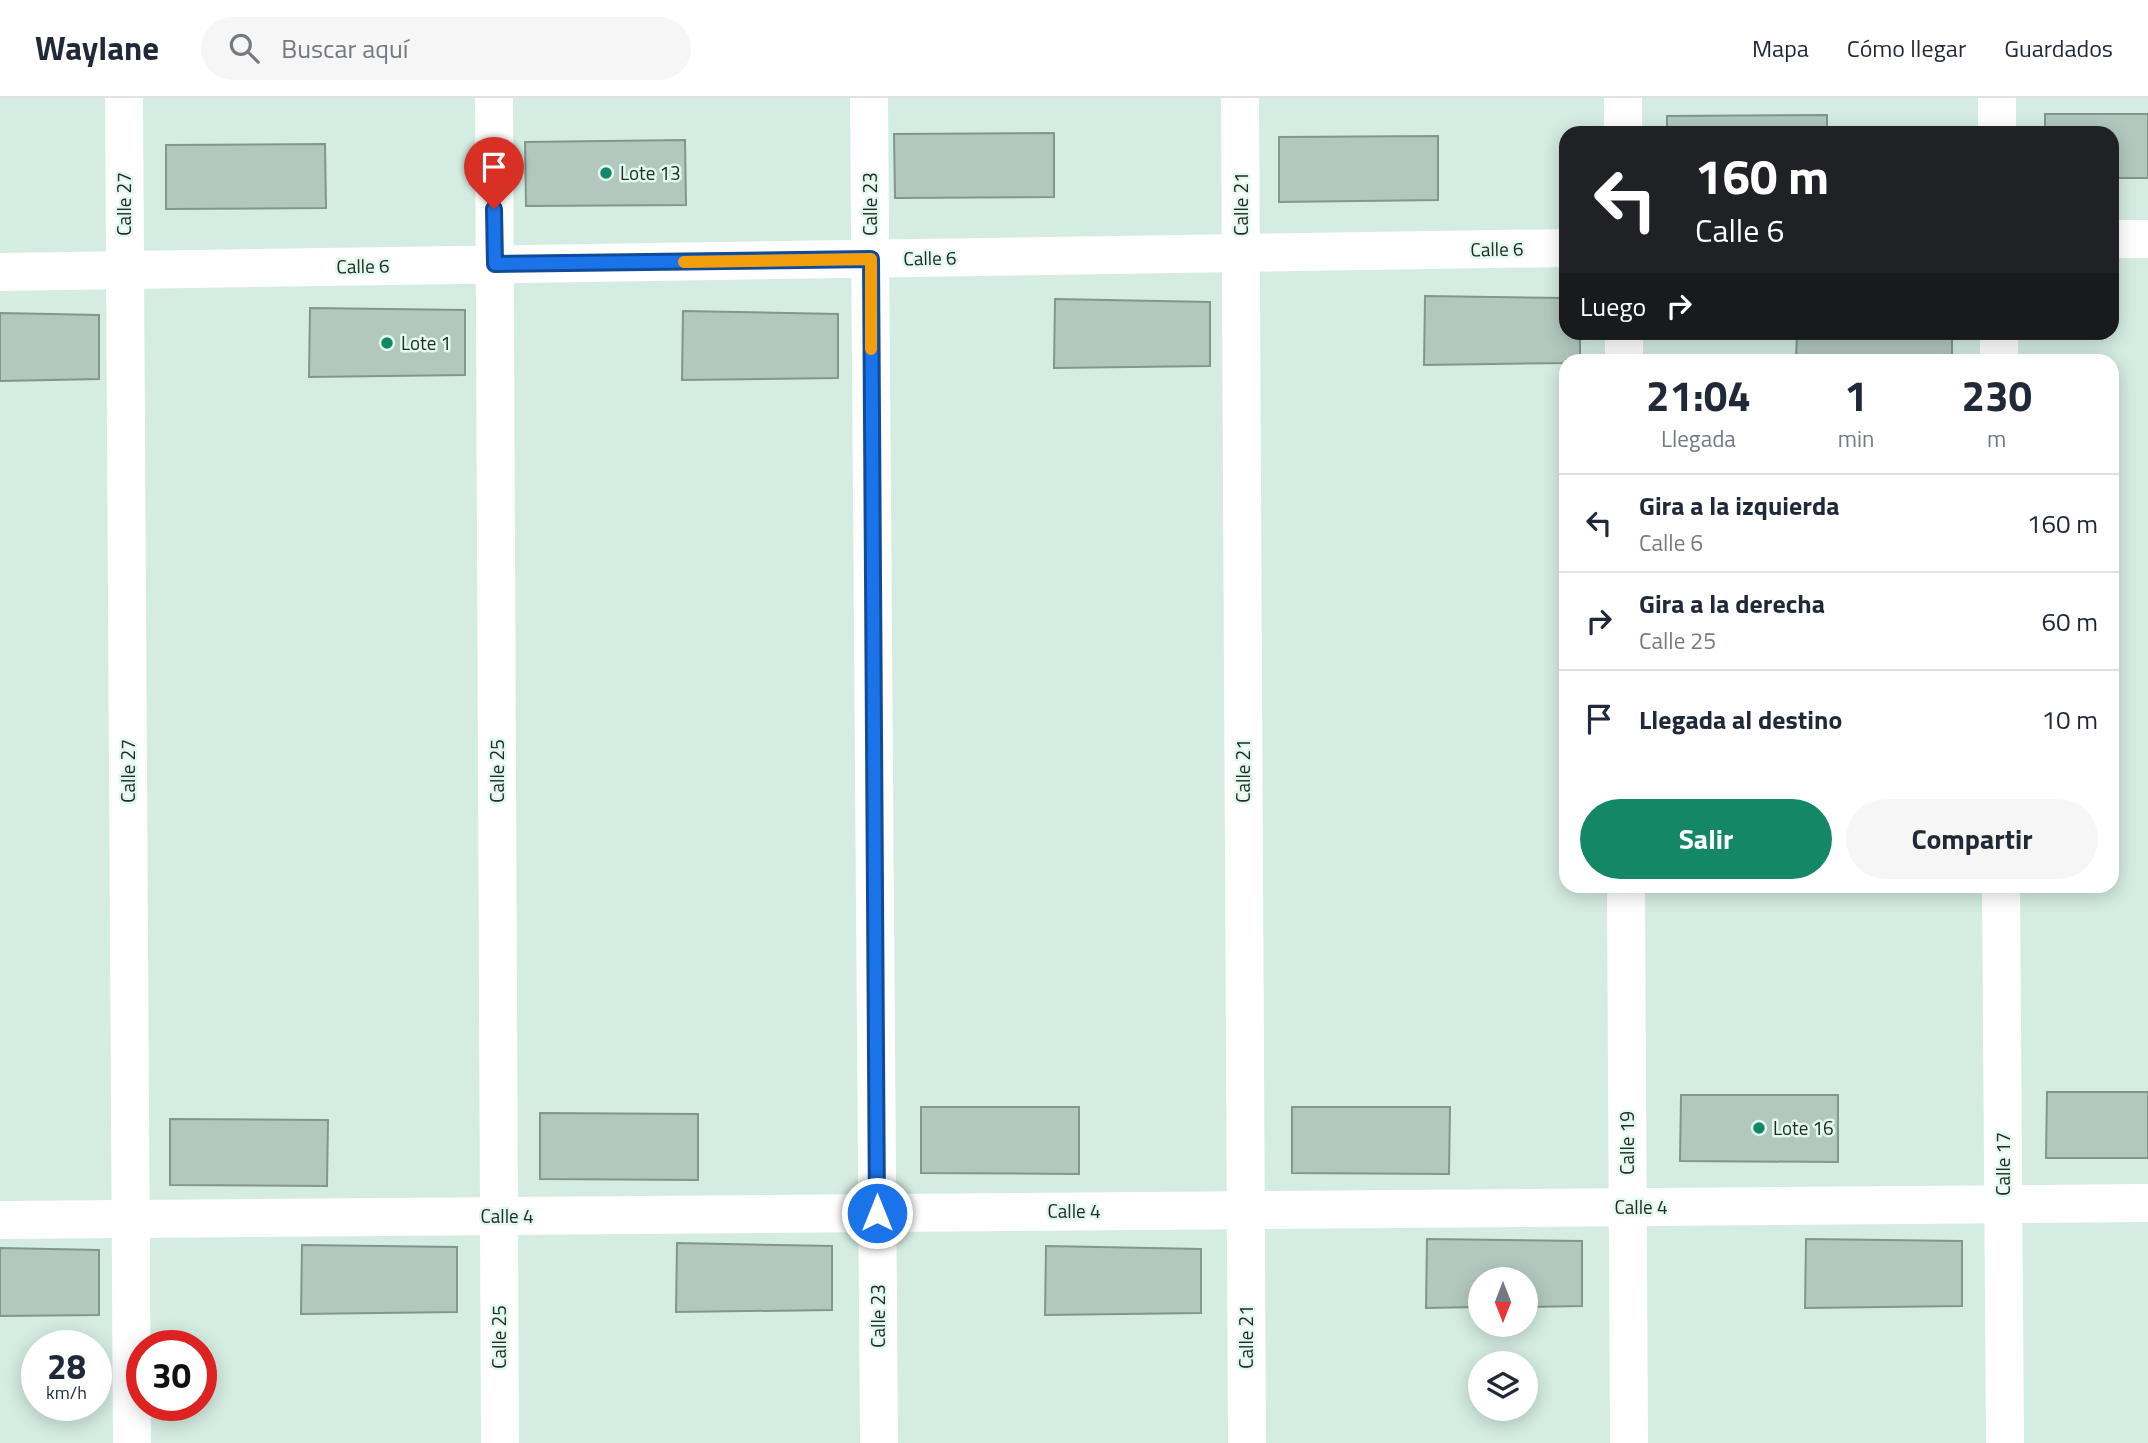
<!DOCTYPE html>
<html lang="es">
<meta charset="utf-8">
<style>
body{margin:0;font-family:"Titillium Web",sans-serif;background:#f6f6f7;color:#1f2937;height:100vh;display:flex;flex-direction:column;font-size:26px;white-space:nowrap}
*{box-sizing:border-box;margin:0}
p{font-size:23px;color:#747a83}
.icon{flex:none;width:38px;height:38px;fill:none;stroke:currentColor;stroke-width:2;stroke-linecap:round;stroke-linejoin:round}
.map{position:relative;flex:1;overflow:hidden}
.drawer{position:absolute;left:1559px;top:256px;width:560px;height:539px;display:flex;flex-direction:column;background:#fff;border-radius:21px;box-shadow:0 4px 18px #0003}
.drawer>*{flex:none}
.top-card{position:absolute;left:1559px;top:28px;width:560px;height:214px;border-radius:21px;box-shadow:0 4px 18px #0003;background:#202124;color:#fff;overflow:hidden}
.needle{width:46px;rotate:180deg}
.tools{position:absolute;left:1468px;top:1169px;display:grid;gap:14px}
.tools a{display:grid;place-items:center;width:70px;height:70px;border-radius:50%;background:#fff;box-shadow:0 4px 18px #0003;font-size:35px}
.speed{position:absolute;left:21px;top:1232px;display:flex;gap:14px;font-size:35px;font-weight:700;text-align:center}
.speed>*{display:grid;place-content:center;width:91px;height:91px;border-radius:50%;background:#fff;box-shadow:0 4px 18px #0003;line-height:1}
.speed small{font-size:18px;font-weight:400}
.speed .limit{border:10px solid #d22;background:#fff;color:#111}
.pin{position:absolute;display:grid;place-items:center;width:60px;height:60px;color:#fff;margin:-72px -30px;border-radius:50% 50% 50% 0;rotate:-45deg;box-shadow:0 0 7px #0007}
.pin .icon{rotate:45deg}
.me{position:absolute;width:77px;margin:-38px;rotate:0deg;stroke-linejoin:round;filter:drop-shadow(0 0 5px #0008)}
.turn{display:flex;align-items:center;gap:24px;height:147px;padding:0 21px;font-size:32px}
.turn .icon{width:91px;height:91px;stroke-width:2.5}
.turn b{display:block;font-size:49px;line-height:60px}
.then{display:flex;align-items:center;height:66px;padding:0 21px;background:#0003;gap:14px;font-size:26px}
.eta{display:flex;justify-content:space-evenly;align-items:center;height:119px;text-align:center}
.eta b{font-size:42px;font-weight:700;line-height:49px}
.primary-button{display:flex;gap:14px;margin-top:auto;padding:14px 21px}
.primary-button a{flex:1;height:80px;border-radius:42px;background:#148767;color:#fff;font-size:28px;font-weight:700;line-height:80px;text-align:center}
.primary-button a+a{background:#f6f6f7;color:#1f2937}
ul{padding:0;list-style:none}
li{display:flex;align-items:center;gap:21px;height:98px;padding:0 21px;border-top:2px solid #e0e1e3}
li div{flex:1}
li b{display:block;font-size:26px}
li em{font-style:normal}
header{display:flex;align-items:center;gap:42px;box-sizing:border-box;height:98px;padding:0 35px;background:#fff;border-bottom:2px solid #e0e1e3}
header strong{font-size:33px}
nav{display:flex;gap:38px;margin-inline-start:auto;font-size:24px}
.search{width:490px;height:63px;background:#f6f6f7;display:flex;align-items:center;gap:18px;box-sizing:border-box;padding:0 24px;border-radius:38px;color:#747a83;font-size:26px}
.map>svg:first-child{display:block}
.building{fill:#b2c8bf;stroke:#81968d;stroke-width:2}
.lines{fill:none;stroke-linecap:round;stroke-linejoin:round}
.street{stroke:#fff;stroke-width:38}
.route-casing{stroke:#114b97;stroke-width:18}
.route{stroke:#1a73e8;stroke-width:12}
.slow{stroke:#f59e0b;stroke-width:12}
.poi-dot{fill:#148767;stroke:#e2f9ef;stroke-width:2.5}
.labels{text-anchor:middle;stroke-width:5;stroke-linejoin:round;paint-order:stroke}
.poi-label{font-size:19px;fill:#222b27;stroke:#e2f9ef;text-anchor:start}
.street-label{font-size:19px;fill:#222b27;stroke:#e2f9ef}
</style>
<header>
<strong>Waylane</strong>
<div class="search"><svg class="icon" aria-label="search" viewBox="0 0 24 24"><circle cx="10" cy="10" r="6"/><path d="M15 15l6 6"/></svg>Buscar aquí</div>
<nav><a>Mapa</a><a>Cómo llegar</a><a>Guardados</a></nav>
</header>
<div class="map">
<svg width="2148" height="1345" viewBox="0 0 2148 1345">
<rect width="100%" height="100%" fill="#d4ece2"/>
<g class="building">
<path d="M 2045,16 L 2148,16 L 2148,80 L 2112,80 L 2112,35 L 2045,35 Z"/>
<path d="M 1827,17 L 1827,35 L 1667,35 L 1667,18 Z"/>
<path d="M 1054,35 L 1054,99 L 895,100 L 894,36 Z"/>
<path d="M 1438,38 L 1438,102 L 1279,104 L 1279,39 Z"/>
<path d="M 685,42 L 686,107 L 526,108 L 525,44 Z"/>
<path d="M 325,46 L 326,110 L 166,111 L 166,47 Z"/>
<path d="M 1425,198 L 1566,200 L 1566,234 L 1580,234 L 1580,262 L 1566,262 L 1566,265 L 1424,267 Z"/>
<path d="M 1055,201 L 1210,204 L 1210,268 L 1054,270 Z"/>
<path d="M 310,210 L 465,212 L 465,277 L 309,279 Z"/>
<path d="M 683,213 L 838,216 L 838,280 L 682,282 Z"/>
<path d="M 0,215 L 99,217 L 99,281 L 0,283 Z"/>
<path d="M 1797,234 L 1952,234 L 1952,262 L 1796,262 Z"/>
<path d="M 2047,994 L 2148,994 L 2148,1060 L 2046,1060 Z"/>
<path d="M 1681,997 L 1838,997 L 1838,1064 L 1680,1063 Z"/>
<path d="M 921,1009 L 1079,1009 L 1079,1076 L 921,1075 Z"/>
<path d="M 1292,1009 L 1450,1009 L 1449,1076 L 1292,1075 Z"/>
<path d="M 540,1015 L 698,1016 L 698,1082 L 540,1081 Z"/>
<path d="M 170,1021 L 328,1022 L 327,1088 L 170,1087 Z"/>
<path d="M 1427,1141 L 1582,1143 L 1582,1208 L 1526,1209 L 1526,1181 L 1480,1181 L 1480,1209 L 1426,1210 Z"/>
<path d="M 1806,1141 L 1962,1143 L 1962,1208 L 1805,1210 Z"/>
<path d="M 677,1145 L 832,1148 L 832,1212 L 676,1214 Z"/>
<path d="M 302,1147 L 457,1149 L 457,1214 L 301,1216 Z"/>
<path d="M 1046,1148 L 1201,1151 L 1201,1215 L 1045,1217 Z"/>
<path d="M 0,1150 L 99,1152 L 99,1217 L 0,1218 Z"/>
</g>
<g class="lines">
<g class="street">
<path d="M 124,0 L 132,1345"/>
<path d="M 494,0 L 500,1345"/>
<path d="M 869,0 L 879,1345"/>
<path d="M 1240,0 L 1247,1345"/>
<path d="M 1623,0 L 1623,35"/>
<path d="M 1997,0 L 1997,35"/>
<path d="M 2112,141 L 2148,141"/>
<path d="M 0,174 L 1566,150"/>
<path d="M 1624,234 L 1624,262"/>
<path d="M 1999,234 L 1999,262"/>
<path d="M 1626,788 L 1629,1345"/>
<path d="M 2001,788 L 2005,1345"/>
<path d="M 0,1122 L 2148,1105"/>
</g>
</g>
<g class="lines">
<defs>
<path id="route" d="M 494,111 L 495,166 L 871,161 L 877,1115"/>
</defs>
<use href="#route" class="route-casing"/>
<use href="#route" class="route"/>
<path class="slow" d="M 684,164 L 871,161 L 871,251"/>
</g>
<g class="poi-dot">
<circle cx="606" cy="75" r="7"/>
<circle cx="387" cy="245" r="7"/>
<circle cx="1759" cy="1030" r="7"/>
</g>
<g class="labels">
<g class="poi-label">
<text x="620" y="82">Lote 13</text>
<text x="401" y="252">Lote 1</text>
<text x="1773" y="1037">Lote 16</text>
</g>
<g class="street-label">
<text transform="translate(124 106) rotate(-90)" y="7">Calle 27</text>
<text transform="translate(870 106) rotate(-90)" y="7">Calle 23</text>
<text transform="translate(1241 106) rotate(-90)" y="7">Calle 21</text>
<text transform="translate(1497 151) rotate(-1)" y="7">Calle 6</text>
<text transform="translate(930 160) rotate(-1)" y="7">Calle 6</text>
<text transform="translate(363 168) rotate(-1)" y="7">Calle 6</text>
<text transform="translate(128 673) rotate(-90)" y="7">Calle 27</text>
<text transform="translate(497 673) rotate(-90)" y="7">Calle 25</text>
<text transform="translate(1243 673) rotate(-90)" y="7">Calle 21</text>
<text transform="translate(1627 1045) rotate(-90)" y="7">Calle 19</text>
<text transform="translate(2003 1066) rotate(-90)" y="7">Calle 17</text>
<text x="1641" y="1116">Calle 4</text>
<text x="1074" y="1120">Calle 4</text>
<text x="507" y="1125">Calle 4</text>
<text transform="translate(878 1218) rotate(-90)" y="7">Calle 23</text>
<text transform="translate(499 1239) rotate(-90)" y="7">Calle 25</text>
<text transform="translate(1246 1239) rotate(-90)" y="7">Calle 21</text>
</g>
</g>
</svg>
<div class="tools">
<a><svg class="needle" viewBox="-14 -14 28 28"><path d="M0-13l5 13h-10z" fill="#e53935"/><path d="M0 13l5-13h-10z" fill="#747a83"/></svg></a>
<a><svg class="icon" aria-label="layers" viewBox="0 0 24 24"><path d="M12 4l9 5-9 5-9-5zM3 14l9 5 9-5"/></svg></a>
</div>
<div class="speed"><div>28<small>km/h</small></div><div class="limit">30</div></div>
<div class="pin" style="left:494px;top:111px;background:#d93025"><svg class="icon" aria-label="arrive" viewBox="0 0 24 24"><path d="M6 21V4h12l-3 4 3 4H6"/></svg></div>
<svg class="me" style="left:877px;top:1115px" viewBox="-20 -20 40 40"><circle r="17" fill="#1a73e8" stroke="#fff" stroke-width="3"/><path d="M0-11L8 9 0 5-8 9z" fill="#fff"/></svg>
<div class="top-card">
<div class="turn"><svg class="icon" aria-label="left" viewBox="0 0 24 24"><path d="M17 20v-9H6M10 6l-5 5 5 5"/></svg><div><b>160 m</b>Calle 6</div></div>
<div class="then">Luego<svg class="icon" aria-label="right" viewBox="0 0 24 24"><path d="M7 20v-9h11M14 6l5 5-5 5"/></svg></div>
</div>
<section class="drawer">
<div class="eta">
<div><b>21:04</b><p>Llegada</p></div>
<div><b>1</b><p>min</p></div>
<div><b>230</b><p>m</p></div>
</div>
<ul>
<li><svg class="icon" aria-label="left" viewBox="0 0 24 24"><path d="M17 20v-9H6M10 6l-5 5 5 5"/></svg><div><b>Gira a la izquierda</b><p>Calle 6</p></div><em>160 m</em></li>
<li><svg class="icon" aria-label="right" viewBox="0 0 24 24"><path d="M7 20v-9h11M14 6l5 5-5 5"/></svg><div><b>Gira a la derecha</b><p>Calle 25</p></div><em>60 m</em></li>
<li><svg class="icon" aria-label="arrive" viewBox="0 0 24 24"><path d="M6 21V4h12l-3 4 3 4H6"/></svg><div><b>Llegada al destino</b></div><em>10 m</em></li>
</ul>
<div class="primary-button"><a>Salir</a><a>Compartir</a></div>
</section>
</div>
